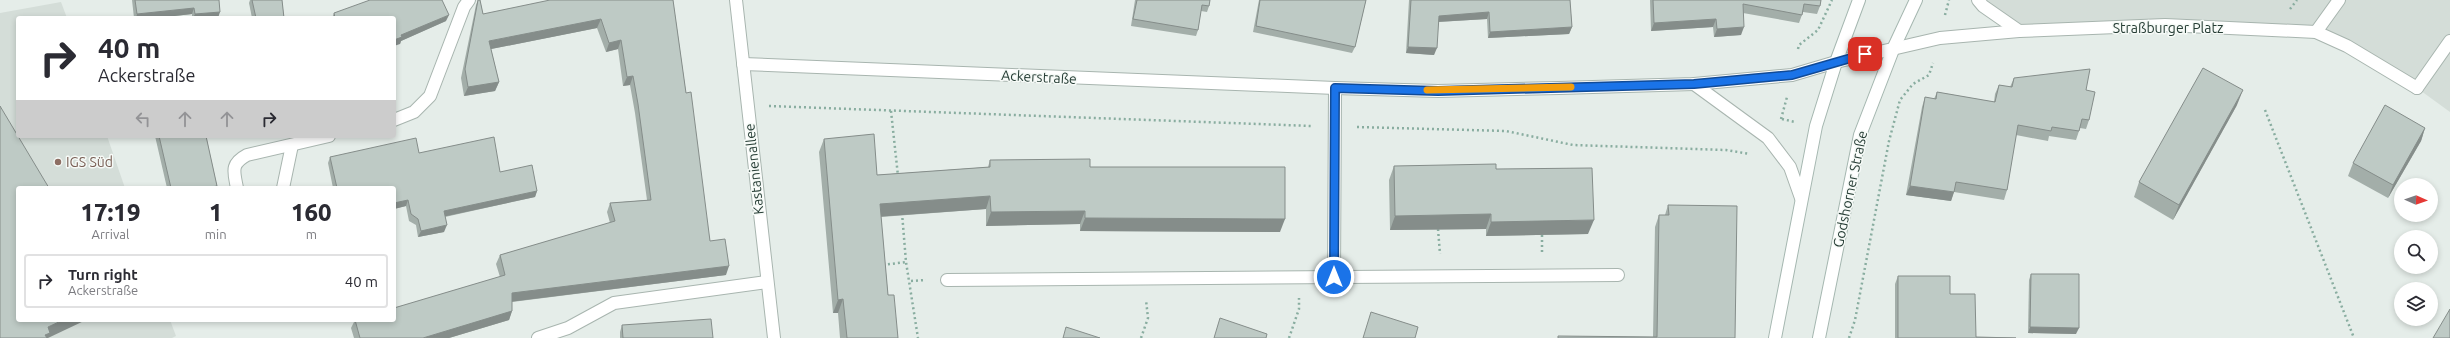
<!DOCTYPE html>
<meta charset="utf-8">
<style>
body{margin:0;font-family:Ubuntu,sans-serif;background:#f7f7f7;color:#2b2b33;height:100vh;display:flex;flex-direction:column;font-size:15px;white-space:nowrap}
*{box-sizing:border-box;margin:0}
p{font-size:13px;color:#7c7c81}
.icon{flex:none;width:22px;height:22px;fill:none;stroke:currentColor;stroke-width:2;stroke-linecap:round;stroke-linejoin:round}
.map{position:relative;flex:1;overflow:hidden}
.side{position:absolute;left:16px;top:186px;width:380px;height:136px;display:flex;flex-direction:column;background:#fff;border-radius:4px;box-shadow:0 2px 6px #0003}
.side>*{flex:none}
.guide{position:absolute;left:16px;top:16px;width:380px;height:122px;border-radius:4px;box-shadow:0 2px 6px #0003;background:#fff;color:#2b2b33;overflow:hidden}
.needle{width:26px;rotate:92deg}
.fabs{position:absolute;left:2394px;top:178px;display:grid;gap:8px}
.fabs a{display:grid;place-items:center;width:44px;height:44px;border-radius:50%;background:#fff;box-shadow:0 2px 6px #0003;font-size:20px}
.pin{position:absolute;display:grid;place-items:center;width:34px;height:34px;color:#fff;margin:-17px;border-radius:8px;box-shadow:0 2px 6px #0006}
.me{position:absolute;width:44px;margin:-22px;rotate:0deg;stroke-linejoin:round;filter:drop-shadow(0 0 3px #0008)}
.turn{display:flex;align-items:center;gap:14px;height:84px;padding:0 16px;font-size:18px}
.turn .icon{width:52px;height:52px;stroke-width:2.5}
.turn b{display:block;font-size:28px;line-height:34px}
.lanes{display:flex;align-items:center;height:38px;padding:0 16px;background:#0003;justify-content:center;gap:20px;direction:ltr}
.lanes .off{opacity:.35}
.eta{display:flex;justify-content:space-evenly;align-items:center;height:68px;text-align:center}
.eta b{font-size:24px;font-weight:800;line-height:28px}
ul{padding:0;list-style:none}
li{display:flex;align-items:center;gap:12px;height:54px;margin:0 8px 6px;padding:0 8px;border:2px solid #e1e1e2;border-radius:4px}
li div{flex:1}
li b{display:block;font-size:15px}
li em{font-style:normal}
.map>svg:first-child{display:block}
.built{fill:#d4ddd8}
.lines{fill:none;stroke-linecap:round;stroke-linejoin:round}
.lane-casing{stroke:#a8b5af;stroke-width:14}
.street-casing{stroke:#a8b5af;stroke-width:14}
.secondary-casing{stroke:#a5b7b0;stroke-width:14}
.path{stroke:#89ada0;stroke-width:2.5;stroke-dasharray:2 3;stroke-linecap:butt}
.lane{stroke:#fff;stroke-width:12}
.street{stroke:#fff;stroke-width:12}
.secondary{stroke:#fff;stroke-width:12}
.wall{fill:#a3aea9}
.shaded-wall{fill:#858d8a}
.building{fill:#becac5;stroke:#858d8a}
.route-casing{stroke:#114b97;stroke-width:10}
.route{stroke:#1a73e8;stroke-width:7}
.slow{stroke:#f59e0b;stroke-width:7}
.education-dot{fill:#8d6e63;stroke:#f6faf7;stroke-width:1.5}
.labels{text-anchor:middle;stroke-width:3;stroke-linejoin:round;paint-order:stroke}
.street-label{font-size:14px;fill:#263d35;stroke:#f6faf7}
.education-label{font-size:14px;fill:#785e54;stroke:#f6faf7;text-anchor:start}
</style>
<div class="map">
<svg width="2450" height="338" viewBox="0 0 2450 338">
<rect width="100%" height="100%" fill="#e5ede9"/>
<g class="built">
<path d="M 1978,0 L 2450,0 L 2450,112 L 2417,88 L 2316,32 L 2276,29 L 2019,31 Z"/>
<path d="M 61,2 L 67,18 L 18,18 L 18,136 L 107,136 L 125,188 L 18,188 L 18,320 L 170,320 L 176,336 L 172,338 L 0,338 L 0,13 Z"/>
</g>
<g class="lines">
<defs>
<g id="lane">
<path d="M 2316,32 L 2339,0"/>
<path d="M 2417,88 L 2450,41"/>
<path d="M 394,120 L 414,112 L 430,96 L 464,7 L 469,0"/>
<path d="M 237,188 C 234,172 230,164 247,155 L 329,136"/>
<path d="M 283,188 L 292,145"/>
<path d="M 538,338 L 568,328 L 614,303 L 767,282"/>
</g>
<g id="street">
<path d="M 736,0 L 774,338"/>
<path d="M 1978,0 L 1983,6 L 2019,31"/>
<path d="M 743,64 L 1335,88 L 1438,91 L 1559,88 L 1694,84 L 1792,75 L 1836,62 L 1940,38 L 2019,31 L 2165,25 L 2316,32 L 2347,46 L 2417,88"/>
<path d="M 1694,84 L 1768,138 L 1790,167 L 1801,198"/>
<path d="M 1334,277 L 1335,88"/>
<path d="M 947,280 L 1618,275"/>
</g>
<g id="secondary">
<path d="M 1775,338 L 1816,126 L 1836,62 L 1859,0"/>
<path d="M 1819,338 L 1860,135 L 1894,47 L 1916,0"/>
</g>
</defs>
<use href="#lane" class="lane-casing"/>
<use href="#street" class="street-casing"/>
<use href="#secondary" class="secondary-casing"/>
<g class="path">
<path d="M 2290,9 L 2297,0"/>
<path d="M 1945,15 L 1949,0"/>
<path d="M 1798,49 L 1799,45 L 1818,30 L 1832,0"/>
<path d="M 769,106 L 1312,126"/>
<path d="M 2265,110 L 2354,338"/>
<path d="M 891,111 L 898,176"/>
<path d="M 1781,119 L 1787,97"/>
<path d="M 1782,119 L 1795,122"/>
<path d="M 1357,127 L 1506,131 L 1573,145 L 1726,150 L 1750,154"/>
<path d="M 902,213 L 906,262 L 918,338"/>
<path d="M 1438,229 L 1440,254"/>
<path d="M 1542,235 L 1542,253"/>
<path d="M 883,265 L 906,262"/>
<path d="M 911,281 L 926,280"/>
<path d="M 1141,338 L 1148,318 L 1146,300"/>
<path d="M 1289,338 L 1299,309 L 1299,298"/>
<path d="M 1849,338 L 1855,320 L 1889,141 L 1900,100 L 1913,84 L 1929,75 L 1933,63"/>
</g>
<use href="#lane" class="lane"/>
<use href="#street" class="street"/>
<use href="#secondary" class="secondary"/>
</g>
<g class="wall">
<path d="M 132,0 L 219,0 L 218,18 L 192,18 L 192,14 L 157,18 L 134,18 Z"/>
<path d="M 250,0 L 282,0 L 284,18 L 252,18 L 249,3 Z"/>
<path d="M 478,0 L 480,0 L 483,14 L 673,0 L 686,93 L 710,241 L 726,275 L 512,302 L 512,311 L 509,320 L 449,338 L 354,338 L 351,328 L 355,320 L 500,277 L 496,264 L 500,255 L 610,223 L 607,212 L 610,203 L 647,200 L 635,113 L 630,85 L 623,86 L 618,49 L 606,52 L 597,28 L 491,49 L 499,82 L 495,91 L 464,96 L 461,78 L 476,5 Z"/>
<path d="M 1135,0 L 1210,0 L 1209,6 L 1207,12 L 1201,11 L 1198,30 L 1196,36 L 1131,26 Z"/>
<path d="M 1259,0 L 1366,0 L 1355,47 L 1352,53 L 1253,32 Z"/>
<path d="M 1409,0 L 1570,0 L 1572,27 L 1569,34 L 1488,38 L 1487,19 L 1438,22 L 1434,55 L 1406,53 Z"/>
<path d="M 1650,0 L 1821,0 L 1820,6 L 1817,14 L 1803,12 L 1799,23 L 1743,13 L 1741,35 L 1714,37 L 1713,27 L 1651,31 Z"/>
<path d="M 334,13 L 446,21 L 401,41 L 400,44 L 394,18 L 332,18 Z"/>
<path d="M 2014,78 L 2086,90 L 2089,120 L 2086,129 L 2080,128 L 2076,140 L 2049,136 L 2048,141 L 2016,135 L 2007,190 L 2004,200 L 1954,192 L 1951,201 L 1906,195 L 1922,107 L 1925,97 L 1934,99 L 1937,92 L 1994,102 L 1995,94 L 1999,85 L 2010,87 Z"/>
<path d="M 2237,105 L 2173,220 L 2134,197 L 2139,182 Z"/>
<path d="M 2425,128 L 2421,141 L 2388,198 L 2348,176 L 2353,163 Z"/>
<path d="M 155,136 L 206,136 L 217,186 L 216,188 L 167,188 Z"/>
<path d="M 824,139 L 877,175 L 988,167 L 990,160 L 1090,167 L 1280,232 L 1080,231 L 1080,224 L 986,226 L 986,209 L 881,217 L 888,295 L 898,338 L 840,338 L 838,313 L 833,313 L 819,152 Z"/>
<path d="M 419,153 L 500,172 L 537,191 L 535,197 L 445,217 L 444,232 L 418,237 L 416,225 L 409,221 L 406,206 L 394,209 L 394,188 L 333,188 L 328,163 L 330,157 Z"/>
<path d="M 1394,166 L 1496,169 L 1588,234 L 1486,236 L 1486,229 L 1390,230 L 1389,180 Z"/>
<path d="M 1668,205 L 1735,338 L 1558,338 L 1558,336 L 1653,337 L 1655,227 L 1659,215 L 1665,215 Z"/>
<path d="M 2031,274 L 2076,334 L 2028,333 L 2029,280 Z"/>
<path d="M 1898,276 L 1950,294 L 1976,337 L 2016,338 L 1895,338 L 1895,284 Z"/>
<path d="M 622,325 L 713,338 L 620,338 L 620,332 Z"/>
</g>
<g class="shaded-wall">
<path d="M 194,8 L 192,14 L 157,18 L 136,18 L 137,14 Z"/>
<path d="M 220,12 L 218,18 L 193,18 L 195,14 Z"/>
<path d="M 1489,12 L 1487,19 L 1436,22 L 1439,16 Z"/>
<path d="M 449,15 L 446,21 L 401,41 L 400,44 L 394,46 L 394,40 L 401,35 Z"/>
<path d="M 601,19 L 597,28 L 486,50 L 489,41 Z"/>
<path d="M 1716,19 L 1713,27 L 1651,31 L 1654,23 Z"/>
<path d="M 1572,27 L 1569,34 L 1488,38 L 1490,32 Z"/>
<path d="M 1744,27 L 1741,35 L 1714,37 L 1717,29 Z"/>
<path d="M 621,40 L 618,49 L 606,52 L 609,43 Z"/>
<path d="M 1408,47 L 1437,48 L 1434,55 L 1406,53 Z"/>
<path d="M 633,76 L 630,85 L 623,86 L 627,77 Z"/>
<path d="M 499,82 L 495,91 L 464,96 L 468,87 Z"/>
<path d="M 2243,90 L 2237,105 L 2173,220 L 2179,205 Z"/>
<path d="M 2425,128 L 2421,141 L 2388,198 L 2393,185 Z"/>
<path d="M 217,186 L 216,188 L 206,188 Z"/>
<path d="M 1910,186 L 1954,192 L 1951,201 L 1906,195 Z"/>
<path d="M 537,191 L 535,197 L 442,217 L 444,211 Z"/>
<path d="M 990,196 L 986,209 L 875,217 L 880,204 Z"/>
<path d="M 408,200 L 406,206 L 394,209 L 394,203 Z"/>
<path d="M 1085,211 L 1080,224 L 986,226 L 991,212 Z"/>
<path d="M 1491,214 L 1486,229 L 1390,230 L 1395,216 Z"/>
<path d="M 1085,218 L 1285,219 L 1280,232 L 1080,231 Z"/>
<path d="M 1594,220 L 1588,234 L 1486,236 L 1491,222 Z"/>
<path d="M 447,225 L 444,232 L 418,237 L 421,231 Z"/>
<path d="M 729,266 L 726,275 L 509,302 L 512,293 Z"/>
<path d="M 843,299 L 838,313 L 833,313 L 838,300 Z"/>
<path d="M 512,311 L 509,320 L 449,338 L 423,338 Z"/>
<path d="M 63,320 L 86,320 L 48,338 L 44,338 L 48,327 Z"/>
<path d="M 2030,327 L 2079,328 L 2076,334 L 2028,333 Z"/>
</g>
<g class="building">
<path d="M 135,0 L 219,0 L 220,12 L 195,14 L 194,8 L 137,14 Z"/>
<path d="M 252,0 L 282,0 L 284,18 L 256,18 Z"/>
<path d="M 370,0 L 442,0 L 449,15 L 401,35 L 402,37 L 394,40 L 394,18 L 335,18 L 334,13 Z"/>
<path d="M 478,0 L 480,0 L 483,14 L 550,0 L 673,0 L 674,7 L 686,93 L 691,92 L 710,241 L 725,239 L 729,266 L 512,293 L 512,311 L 423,338 L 360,338 L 355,320 L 394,320 L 394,308 L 505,275 L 500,255 L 615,221 L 610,203 L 651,200 L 638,104 L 633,76 L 627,77 L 621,40 L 609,43 L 601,19 L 489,41 L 499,82 L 468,87 L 465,69 Z"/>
<path d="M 1137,0 L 1210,0 L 1209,6 L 1202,5 L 1198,30 L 1133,19 Z"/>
<path d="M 1260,0 L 1366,0 L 1355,47 L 1256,26 Z"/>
<path d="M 1411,0 L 1570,0 L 1572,27 L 1490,32 L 1489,12 L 1439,16 L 1437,48 L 1408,47 Z"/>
<path d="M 1653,0 L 1821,0 L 1820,6 L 1804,4 L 1802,15 L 1743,4 L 1744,27 L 1717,29 L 1716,19 L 1654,23 Z"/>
<path d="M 2203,68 L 2243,90 L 2179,205 L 2139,182 Z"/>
<path d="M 2090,69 L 2086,90 L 2095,92 L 2089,120 L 2082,119 L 2079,131 L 2052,127 L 2051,131 L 2018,125 L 2007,190 L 1956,182 L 1954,192 L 1910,186 L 1925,97 L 1936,99 L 1937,92 L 1995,102 L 1999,85 L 2012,87 L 2014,78 Z"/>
<path d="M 2385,105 L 2425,128 L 2393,185 L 2353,163 Z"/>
<path d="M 0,106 L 49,188 L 18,188 L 18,320 L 63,320 L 48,327 L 50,333 L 45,335 L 47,338 L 0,338 Z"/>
<path d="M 874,134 L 877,175 L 990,167 L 990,160 L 1090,159 L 1090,167 L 1285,167 L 1285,219 L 1085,218 L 1085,211 L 991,212 L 990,196 L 880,204 L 888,295 L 894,295 L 898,338 L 847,338 L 843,299 L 838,300 L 824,139 Z"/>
<path d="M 159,136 L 206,136 L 217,186 L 206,188 L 171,188 Z"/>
<path d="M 494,137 L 500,172 L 532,165 L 537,191 L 444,211 L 447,225 L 421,231 L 418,219 L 411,214 L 408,200 L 394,203 L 394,188 L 337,188 L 330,157 L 416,138 L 419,153 Z"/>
<path d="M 1496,164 L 1496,169 L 1592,168 L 1594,220 L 1491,222 L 1491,214 L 1395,216 L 1394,166 Z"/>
<path d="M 1668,205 L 1737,206 L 1735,338 L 1558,338 L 1558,336 L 1657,337 L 1659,215 L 1669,215 Z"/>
<path d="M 2031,274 L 2079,274 L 2079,328 L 2030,327 Z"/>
<path d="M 1898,276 L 1950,276 L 1950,294 L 1975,294 L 1976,337 L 2016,338 L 1898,338 Z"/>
<path d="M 2450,309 L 2450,338 L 2433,338 Z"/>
<path d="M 1371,312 L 1418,327 L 1415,338 L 1363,338 Z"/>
<path d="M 1220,318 L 1267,334 L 1266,338 L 1214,338 Z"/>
<path d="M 711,319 L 713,338 L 623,338 L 622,325 Z"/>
<path d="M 1066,327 L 1100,338 L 1063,338 Z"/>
</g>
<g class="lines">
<defs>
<path id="route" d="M 1334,277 L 1335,88 L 1438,91 L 1694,84 L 1792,75 L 1865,54"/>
</defs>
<use href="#route" class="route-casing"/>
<use href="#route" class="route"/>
<path class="slow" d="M 1427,90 L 1571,87"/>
</g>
<circle class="education-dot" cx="58" cy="162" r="4"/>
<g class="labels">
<g class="street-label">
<text x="2168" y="33">Straßburger Platz</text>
<text transform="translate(1039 77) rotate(3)" y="5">Ackerstraße</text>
<text transform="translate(754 169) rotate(-96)" y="5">Kastanienallee</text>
<text transform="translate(1850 189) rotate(-78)" y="5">Godshorner Straße</text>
</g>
<g class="education-label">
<text x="66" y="167">IGS Süd</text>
</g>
</g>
</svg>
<div class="fabs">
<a><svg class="needle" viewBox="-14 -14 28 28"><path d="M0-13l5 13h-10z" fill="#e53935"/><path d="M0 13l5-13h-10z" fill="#7c7c81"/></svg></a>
<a><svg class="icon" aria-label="search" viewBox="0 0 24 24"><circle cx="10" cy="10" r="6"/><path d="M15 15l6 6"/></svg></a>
<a><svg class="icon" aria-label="layers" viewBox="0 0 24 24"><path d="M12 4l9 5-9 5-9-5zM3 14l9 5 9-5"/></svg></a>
</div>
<div class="pin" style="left:1865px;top:54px;background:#d93025"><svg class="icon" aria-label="arrive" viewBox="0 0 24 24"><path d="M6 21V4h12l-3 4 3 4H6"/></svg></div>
<svg class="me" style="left:1334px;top:277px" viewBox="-20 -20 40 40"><circle r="17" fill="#1a73e8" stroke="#fff" stroke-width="3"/><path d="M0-11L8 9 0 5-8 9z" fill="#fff"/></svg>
<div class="guide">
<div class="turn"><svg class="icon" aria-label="right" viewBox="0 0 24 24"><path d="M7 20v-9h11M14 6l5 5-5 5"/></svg><div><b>40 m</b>Ackerstraße</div></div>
<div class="lanes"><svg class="icon off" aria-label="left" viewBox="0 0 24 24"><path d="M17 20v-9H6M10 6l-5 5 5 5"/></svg><svg class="icon off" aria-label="ahead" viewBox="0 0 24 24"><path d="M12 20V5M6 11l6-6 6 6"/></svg><svg class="icon off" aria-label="ahead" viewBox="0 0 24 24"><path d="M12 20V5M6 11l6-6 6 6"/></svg><svg class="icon" aria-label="right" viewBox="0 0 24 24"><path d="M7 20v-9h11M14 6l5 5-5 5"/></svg></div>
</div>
<section class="side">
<div class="eta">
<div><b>17:19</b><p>Arrival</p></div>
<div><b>1</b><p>min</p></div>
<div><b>160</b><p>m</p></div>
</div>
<ul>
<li><svg class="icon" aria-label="right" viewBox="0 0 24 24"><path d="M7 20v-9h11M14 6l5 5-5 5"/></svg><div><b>Turn right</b><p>Ackerstraße</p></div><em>40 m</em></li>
</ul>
</section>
</div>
